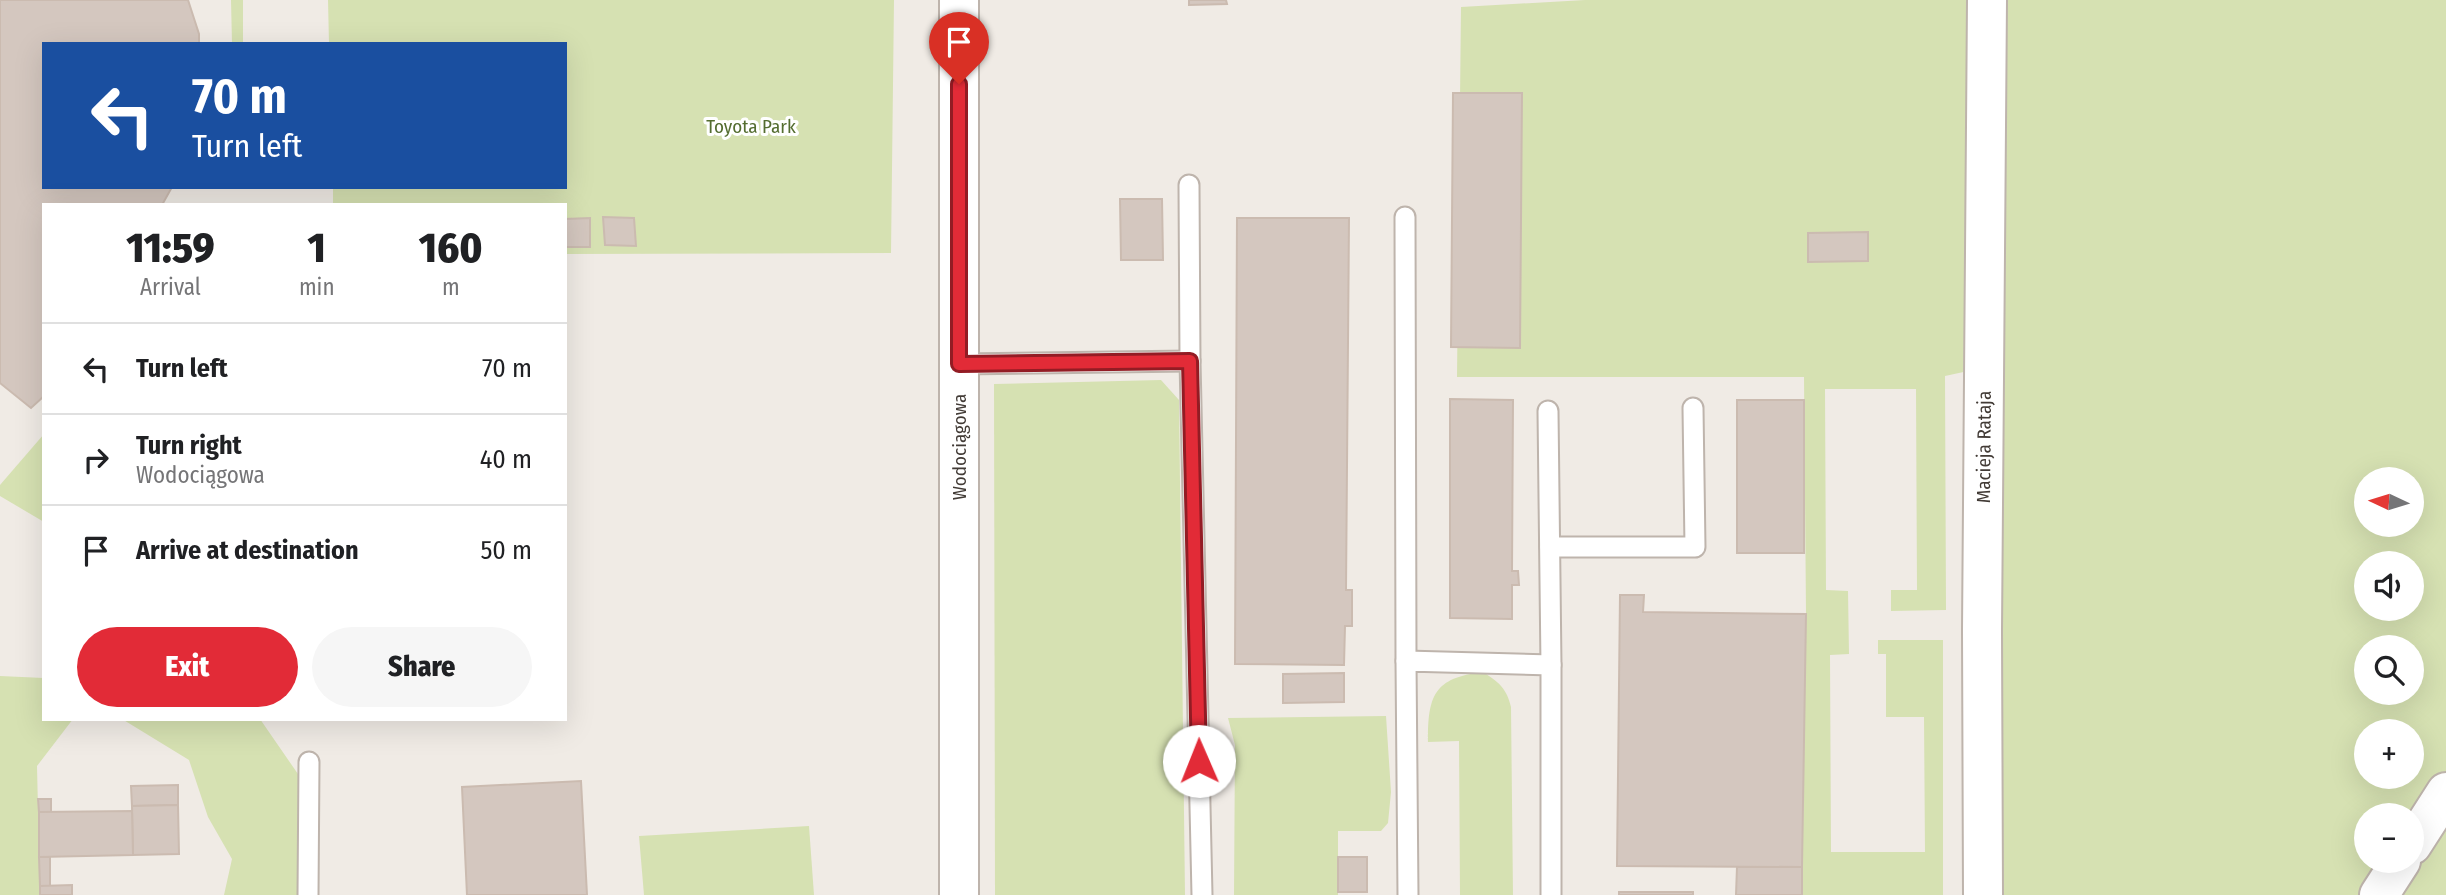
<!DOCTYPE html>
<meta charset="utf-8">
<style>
body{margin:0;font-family:"Fira Sans Condensed",sans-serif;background:#f6f6f6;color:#202124;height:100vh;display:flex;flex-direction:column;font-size:26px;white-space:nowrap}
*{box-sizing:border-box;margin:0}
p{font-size:23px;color:#757577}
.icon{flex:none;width:38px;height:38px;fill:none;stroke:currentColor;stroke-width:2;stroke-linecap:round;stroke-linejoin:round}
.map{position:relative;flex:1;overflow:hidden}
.details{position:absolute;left:42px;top:203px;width:525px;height:518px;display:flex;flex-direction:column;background:#fff;border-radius:0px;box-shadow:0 7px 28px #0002}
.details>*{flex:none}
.guide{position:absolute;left:42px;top:42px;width:525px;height:147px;border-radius:0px;box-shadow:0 7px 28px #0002;background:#1a4fa0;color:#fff;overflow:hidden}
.needle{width:46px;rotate:274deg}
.controls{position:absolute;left:2354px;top:467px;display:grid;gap:14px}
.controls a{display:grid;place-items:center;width:70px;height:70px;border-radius:50%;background:#fff;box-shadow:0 7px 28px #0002;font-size:35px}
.pin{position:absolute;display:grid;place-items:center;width:60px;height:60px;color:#fff;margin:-72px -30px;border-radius:50% 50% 50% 0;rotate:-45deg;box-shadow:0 0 7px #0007}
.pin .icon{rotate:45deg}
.me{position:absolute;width:77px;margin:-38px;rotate:359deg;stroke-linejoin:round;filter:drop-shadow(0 0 5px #0008)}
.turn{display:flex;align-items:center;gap:24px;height:147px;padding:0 35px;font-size:32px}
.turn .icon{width:91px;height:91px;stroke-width:2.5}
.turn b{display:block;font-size:49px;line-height:60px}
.eta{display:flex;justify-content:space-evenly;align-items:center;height:119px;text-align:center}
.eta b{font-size:42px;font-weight:800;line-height:49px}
.button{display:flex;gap:14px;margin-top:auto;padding:14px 35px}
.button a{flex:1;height:80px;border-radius:42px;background:#e22b37;color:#fff;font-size:28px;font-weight:800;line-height:80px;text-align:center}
.button a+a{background:#f6f6f6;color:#202124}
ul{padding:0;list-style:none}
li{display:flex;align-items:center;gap:21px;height:91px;padding:0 35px;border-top:2px solid #e0e0e0}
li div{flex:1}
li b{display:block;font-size:26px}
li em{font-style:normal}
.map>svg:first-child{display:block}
.green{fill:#d6e1b2;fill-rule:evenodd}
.building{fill:#d4c7bf;stroke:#cbbbb0;stroke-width:2}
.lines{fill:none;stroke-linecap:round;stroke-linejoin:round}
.service-casing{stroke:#beb4ac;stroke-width:23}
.minor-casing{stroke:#beb4ac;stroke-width:42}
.service{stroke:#fff;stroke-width:19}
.minor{stroke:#fff;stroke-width:38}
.route-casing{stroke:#931c24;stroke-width:18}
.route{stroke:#e22b37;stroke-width:12}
.labels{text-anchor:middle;stroke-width:6;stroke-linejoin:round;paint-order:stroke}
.park-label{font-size:19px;fill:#546d30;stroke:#fff}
.street-label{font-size:19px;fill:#423b36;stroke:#fff}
</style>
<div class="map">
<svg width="2446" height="895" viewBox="0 0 2446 895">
<rect width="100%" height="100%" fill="#f0ebe5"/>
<g class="green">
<path d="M 231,0 L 243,0 L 243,44 L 232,44 Z"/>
<path d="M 328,0 L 894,0 L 891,253 L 565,254 L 565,205 L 333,205 L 333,187 L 565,187 L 565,44 L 329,44 Z"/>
<path d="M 1585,0 L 2446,0 L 2446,895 L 1983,895 L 1982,368 L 1945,376 L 1946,610 L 1891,611 L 1891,590 L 1917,590 L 1916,389 L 1825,389 L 1826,590 L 1848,591 L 1849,654 L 1830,655 L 1831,852 L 1925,852 L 1924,717 L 1886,717 L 1886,654 L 1878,654 L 1878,640 L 1943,640 L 1943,895 L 1802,895 L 1806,614 L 1804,377 L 1457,377 L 1461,7 ZM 2366,480 L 2412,480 L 2412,525 L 2366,525 ZM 2366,564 L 2412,564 L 2412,609 L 2366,609 ZM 2366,648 L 2412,648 L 2412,693 L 2366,693 ZM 2366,732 L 2412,732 L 2412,777 L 2366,777 ZM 2366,816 L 2412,816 L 2412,861 L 2366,861 Z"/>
<path d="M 1161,380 L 1179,400 L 1185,895 L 995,895 L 994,384 Z"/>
<path d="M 44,434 L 44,522 L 0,496 L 0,485 Z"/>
<path d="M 1483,672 C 1499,682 1507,689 1511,707 L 1513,895 L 1460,895 L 1459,741 L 1428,742 C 1428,695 1434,678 1483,672 Z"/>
<path d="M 0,676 L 44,678 L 44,719 L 73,719 L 37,766 L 40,895 L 0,895 Z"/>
<path d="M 1386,716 L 1391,792 L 1388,823 L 1381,831 L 1338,831 L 1338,895 L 1234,895 L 1235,745 L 1228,718 Z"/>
<path d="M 122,719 L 260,719 L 309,790 L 308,895 L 224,895 L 232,859 L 208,817 L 189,760 Z"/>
<path d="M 809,826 L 814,895 L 644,895 L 639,836 Z"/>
</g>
<g class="building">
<path d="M 0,0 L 188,0 L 199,34 L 199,44 L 44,44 L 44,187 L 172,187 L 162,205 L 44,205 L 44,396 L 31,408 L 0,383 Z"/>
<path d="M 1189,0 L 1226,0 L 1227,4 L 1189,5 Z"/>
<path d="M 1453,93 L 1522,93 L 1520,348 L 1451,347 Z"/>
<path d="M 1120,199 L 1162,199 L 1163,260 L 1121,260 Z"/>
<path d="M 603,217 L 634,218 L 636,246 L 605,245 Z"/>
<path d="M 590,218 L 590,247 L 565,247 L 565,219 Z"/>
<path d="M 1237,218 L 1349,218 L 1346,590 L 1352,590 L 1352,626 L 1345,626 L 1344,665 L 1235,664 Z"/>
<path d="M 1868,232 L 1868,261 L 1808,262 L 1808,233 Z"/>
<path d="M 1450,399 L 1513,400 L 1512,571 L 1518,571 L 1519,585 L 1512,585 L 1512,619 L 1450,618 Z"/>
<rect x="1737" y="400" width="67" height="153"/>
<path d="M 1620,595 L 1644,595 L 1643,612 L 1806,614 L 1802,867 L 1617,866 Z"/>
<path d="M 1344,673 L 1344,702 L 1283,703 L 1283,674 Z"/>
<path d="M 581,781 L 587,895 L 467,895 L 462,787 Z"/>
<path d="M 178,785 L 178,805 L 132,806 L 131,786 Z"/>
<path d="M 38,799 L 51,799 L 51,812 L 39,812 Z"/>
<path d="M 178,805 L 179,854 L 133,855 L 132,806 Z"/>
<path d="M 132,811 L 133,855 L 39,857 L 39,812 Z"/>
<path d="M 39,857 L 50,857 L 50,886 L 40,886 Z"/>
<rect x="1338" y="857" width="29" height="35"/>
<path d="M 1737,867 L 1802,867 L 1802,895 L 1736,895 Z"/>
<path d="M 72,885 L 72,895 L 40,895 L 40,886 Z"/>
<rect x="1619" y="892" width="74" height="3"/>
</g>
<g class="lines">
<defs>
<g id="service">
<path d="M 1189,185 L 1190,361 L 1202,895"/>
<path d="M 1405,217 L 1406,661"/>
<path d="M 959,364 L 1190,361"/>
<path d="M 1548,411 L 1551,665"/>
<path d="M 1550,547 L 1695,547 L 1693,408"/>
<path d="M 308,895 L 309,762"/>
<path d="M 1408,895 L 1406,661 L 1551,665 L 1551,895"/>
</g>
<g id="minor">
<path d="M 959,0 L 959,895"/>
<path d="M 2412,845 L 2446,792"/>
<path id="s1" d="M 1983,895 L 1982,631 L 1987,0"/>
<path d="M 2379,895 L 2401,861"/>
</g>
</defs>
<use href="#service" class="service-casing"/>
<use href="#minor" class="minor-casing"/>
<use href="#service" class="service"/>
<use href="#minor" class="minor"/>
</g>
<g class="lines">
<defs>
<path id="route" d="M 959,84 L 959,364 L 1190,361 L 1199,761"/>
</defs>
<use href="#route" class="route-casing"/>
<use href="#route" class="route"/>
</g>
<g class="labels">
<g class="park-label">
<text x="751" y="133">Toyota Park</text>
</g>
<g class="street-label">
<text transform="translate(959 447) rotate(-90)" y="7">Wodociągowa</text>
<text dy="7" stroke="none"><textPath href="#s1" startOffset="448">Macieja Rataja</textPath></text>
</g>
</g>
</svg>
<div class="controls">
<a><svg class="needle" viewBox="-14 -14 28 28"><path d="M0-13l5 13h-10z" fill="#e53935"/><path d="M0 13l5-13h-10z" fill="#757577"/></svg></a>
<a><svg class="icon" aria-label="sound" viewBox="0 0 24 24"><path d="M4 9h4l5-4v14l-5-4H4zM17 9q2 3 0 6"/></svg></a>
<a><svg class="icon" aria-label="search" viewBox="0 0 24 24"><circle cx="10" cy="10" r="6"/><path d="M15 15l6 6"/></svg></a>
<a>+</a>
<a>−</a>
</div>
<div class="pin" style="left:959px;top:84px;background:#d93025"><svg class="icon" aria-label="arrive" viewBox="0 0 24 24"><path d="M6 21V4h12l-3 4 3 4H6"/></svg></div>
<svg class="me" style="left:1199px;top:761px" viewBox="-20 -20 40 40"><circle r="19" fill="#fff"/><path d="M0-13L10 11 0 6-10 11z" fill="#e22b37"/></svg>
<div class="guide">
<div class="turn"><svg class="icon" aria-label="left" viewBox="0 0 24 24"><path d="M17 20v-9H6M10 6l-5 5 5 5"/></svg><div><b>70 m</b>Turn left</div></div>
</div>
<section class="details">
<div class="eta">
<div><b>11:59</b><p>Arrival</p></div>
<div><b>1</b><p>min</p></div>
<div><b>160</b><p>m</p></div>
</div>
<ul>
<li><svg class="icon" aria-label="left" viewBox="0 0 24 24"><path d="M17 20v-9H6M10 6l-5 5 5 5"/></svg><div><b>Turn left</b></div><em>70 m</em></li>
<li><svg class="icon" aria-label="right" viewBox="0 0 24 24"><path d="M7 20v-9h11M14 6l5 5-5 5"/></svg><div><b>Turn right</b><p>Wodociągowa</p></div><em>40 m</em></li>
<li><svg class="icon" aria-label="arrive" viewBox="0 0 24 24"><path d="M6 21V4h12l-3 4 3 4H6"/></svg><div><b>Arrive at destination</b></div><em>50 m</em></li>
</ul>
<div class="button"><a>Exit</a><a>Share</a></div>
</section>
</div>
